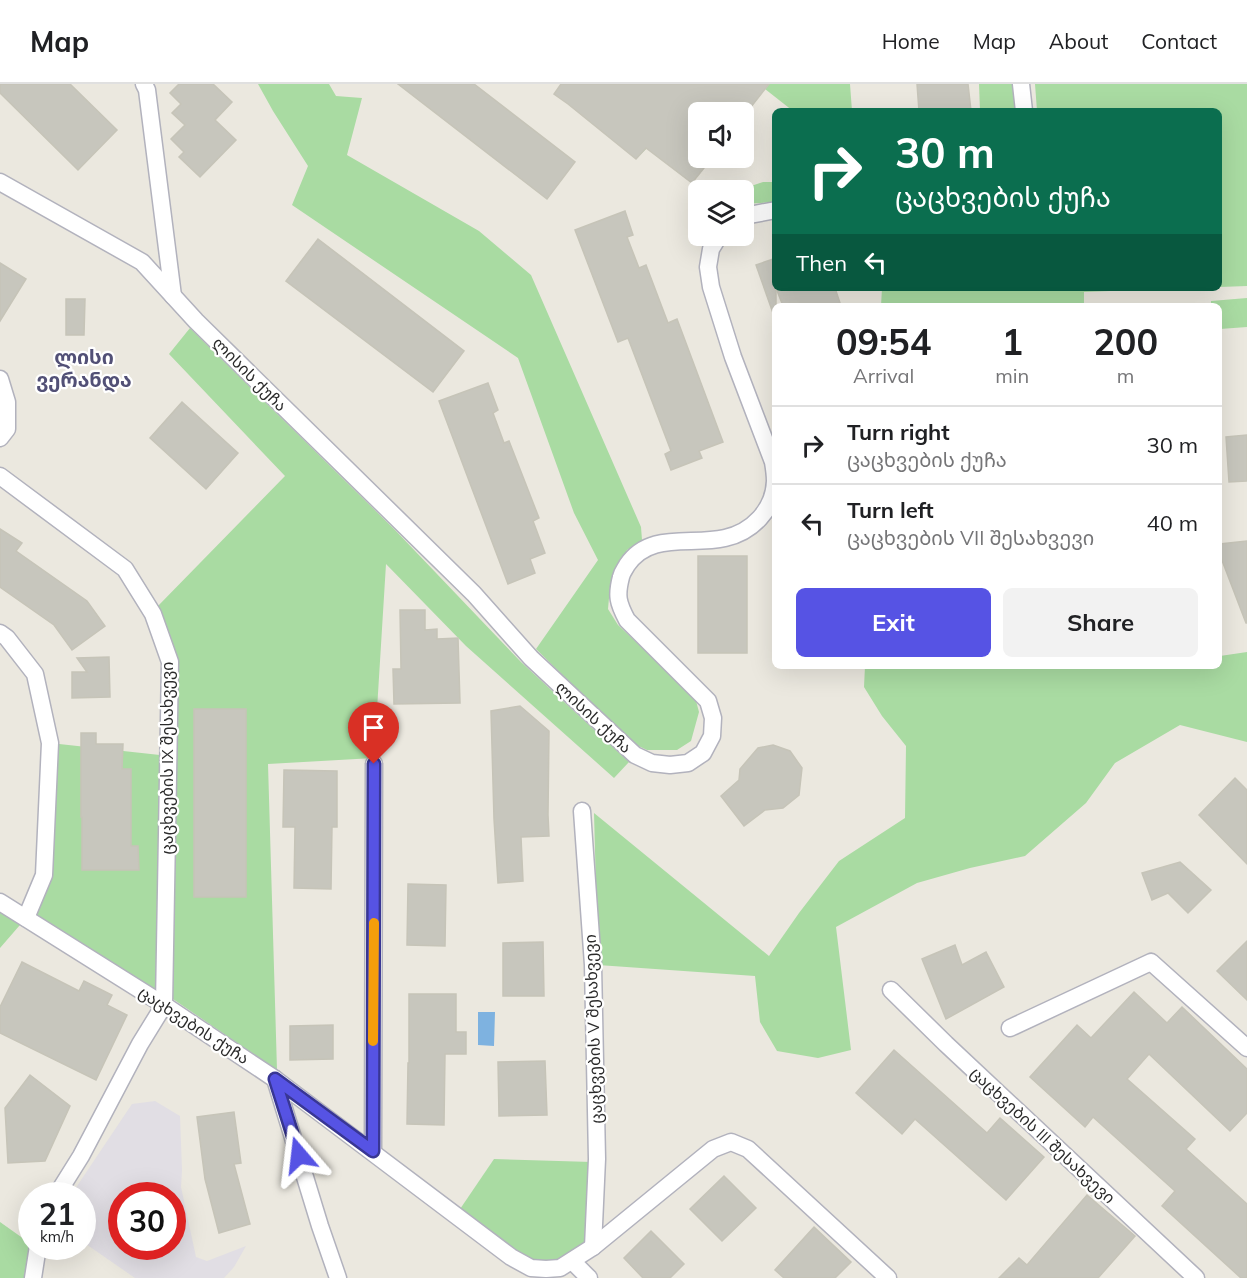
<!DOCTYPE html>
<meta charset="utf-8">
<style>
body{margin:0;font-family:Mulish,"Noto Sans Georgian",sans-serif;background:#f2f2f2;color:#202124;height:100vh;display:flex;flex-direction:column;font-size:22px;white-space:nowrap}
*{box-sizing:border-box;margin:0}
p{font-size:20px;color:#757577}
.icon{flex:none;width:33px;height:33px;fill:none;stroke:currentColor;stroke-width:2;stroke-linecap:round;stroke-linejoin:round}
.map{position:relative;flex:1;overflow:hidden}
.sheet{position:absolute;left:772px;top:219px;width:450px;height:366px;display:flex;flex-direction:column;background:#fff;border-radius:9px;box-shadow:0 6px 24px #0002}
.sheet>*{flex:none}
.banner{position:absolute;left:772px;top:24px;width:450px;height:183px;border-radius:9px;box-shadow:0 6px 24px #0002;background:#0b6e4f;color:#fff;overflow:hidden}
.controls{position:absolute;left:688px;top:18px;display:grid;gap:12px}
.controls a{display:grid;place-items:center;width:66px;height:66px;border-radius:9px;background:#fff;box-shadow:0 6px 24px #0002;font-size:30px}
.speed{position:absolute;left:18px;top:1098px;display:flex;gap:12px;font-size:30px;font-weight:700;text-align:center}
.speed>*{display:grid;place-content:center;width:78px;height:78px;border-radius:50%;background:#fff;box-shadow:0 6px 24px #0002;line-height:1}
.speed small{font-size:15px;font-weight:400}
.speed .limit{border:9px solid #d22;background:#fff;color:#111}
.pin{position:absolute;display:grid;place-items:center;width:51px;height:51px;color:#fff;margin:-62px -26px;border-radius:50% 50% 50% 0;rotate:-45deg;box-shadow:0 0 6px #0007}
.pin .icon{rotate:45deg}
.me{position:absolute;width:66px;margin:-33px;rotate:343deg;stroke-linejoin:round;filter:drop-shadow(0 0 4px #0008)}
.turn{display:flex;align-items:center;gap:21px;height:126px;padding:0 24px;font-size:27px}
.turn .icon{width:78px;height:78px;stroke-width:2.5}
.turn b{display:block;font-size:42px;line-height:51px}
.then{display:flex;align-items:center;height:57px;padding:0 24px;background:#0003;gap:12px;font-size:22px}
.eta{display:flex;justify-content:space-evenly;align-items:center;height:102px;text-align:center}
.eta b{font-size:36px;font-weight:700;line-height:42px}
.primary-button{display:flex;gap:12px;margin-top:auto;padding:12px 24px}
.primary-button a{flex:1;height:69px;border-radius:9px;background:#5653e4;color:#fff;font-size:24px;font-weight:700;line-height:69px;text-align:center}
.primary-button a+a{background:#f2f2f2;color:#202124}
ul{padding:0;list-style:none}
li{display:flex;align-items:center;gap:18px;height:78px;padding:0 24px;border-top:2px solid #e0e0e0}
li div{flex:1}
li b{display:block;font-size:22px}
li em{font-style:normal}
header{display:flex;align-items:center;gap:36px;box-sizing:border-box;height:84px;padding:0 30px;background:#fff;border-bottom:2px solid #e0e0e0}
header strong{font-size:28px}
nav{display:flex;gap:33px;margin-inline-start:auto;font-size:21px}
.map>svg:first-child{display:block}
.industrial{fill:#e1dee4;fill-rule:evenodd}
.green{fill:#a9dba2}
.water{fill:#7eb2e0}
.building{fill:#c7c6bd;stroke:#c6c4b8;stroke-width:1.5}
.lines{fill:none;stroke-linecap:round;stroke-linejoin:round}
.minor-casing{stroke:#b2b2bd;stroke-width:19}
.minor{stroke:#fff;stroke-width:16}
.route-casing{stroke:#383694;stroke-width:15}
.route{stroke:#5653e4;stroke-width:10}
.slow{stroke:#f59e0b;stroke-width:10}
.labels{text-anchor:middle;stroke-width:4.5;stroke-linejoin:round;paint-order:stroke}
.street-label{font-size:16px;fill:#2b2b2b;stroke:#fff}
.quarter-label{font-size:20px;font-weight:bold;fill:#525076;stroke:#fff}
</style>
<header>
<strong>Map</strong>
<nav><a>Home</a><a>Map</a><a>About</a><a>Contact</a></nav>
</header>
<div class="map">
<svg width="1247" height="1194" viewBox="0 0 1247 1194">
<rect width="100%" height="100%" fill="#ebe8df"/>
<path class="industrial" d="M 155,1017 L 180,1032 L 182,1086 L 181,1103 L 196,1173 L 207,1177 L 246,1162 L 234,1183 L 224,1194 L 135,1194 L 83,1158 L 82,1112 L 71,1111 L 73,1108 L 132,1020 ZM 122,1112 L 172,1112 L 172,1162 L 122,1162 Z"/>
<g class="green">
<path d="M 258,0 L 329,0 L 336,12 L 362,14 L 347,71 L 479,147 L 531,191 L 641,443 L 642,456 L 627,466 L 610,503 L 608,525 L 618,541 L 695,613 L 699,628 L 691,657 L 677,666 L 647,666 L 632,659 L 536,565 L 598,476 L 574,429 L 518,274 L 292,121 L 308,82 L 273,27 Z"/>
<path d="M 584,0 L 850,0 L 852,27 L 793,27 L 765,5 L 744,32 L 744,28 L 699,28 L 699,74 L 712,74 L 692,99 L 647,64 L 636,75 Z"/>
<path d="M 979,0 L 1014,0 L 1016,27 L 980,27 Z"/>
<path d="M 1035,0 L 1247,0 L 1247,202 L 1220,203 L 1220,27 L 1037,27 Z"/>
<path d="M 763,98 L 775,98 L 775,118 L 744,120 L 744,106 L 739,106 Z"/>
<path d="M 882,204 L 1190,204 L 1084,208 L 1084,222 L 881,222 Z"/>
<path d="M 1247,214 L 1247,243 L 1220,245 L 1220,222 L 1211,222 L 1211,217 Z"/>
<path d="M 190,244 L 395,446 L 521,578 L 629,678 L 614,694 L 466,562 L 386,480 L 374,674 L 268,680 L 277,986 L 170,913 L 177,577 L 157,523 L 285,392 L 169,270 Z"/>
<path d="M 1247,568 L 1247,658 L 1180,641 L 1115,679 L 1086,719 L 1025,772 L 970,784 L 917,799 L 836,843 L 851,966 L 818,974 L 777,967 L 760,938 L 755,892 L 598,881 L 594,729 L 769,872 L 799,829 L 839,777 L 905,734 L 906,662 L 882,632 L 864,603 L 865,582 L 1220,582 L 1220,572 Z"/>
<path d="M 50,659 L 169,672 L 164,921 L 26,834 L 0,864 L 0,818 L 26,834 L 44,791 Z"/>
<path d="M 494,1075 L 592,1078 L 593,1163 L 546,1185 L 456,1131 Z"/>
<path d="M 0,1138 L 31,1160 L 31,1194 L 0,1194 Z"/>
</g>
<path class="water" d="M 478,928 L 495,928 L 494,962 L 478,961 Z"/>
<g class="building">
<path d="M 0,0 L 70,0 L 117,46 L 78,86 L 0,9 Z"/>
<path d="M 179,0 L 213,0 L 232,18 L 215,36 L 236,56 L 200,93 L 179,73 L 184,68 L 171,55 L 185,41 L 172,29 L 181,20 L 170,9 Z"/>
<path d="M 398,0 L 474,0 L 575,78 L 547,115 Z"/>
<path d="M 561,0 L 769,0 L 747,28 L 699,28 L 699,74 L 712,74 L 692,99 L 646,64 L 636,75 L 568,20 L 554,10 Z"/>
<path d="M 917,0 L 968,0 L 971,27 L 919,27 Z"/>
<path d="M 625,127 L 633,151 L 627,153 L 639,184 L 646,181 L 668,239 L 677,235 L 723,358 L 699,367 L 702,374 L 671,386 L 665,370 L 671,367 L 628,254 L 618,258 L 575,146 Z"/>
<path d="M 318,155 L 464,267 L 433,308 L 286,197 Z"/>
<path d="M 776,174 L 776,228 L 773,229 L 756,181 Z"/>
<path d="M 0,179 L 26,195 L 0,237 Z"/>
<path d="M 776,204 L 835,204 L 841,222 L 783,222 Z"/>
<path d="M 66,215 L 85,215 L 84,251 L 66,251 Z"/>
<path d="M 488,299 L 498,326 L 493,329 L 504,359 L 509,357 L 539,434 L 533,437 L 545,469 L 530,475 L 535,489 L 508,500 L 439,317 Z"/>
<path d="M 182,318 L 238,369 L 206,405 L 150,354 Z"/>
<path d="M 1247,351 L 1247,397 L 1229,398 L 1226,353 Z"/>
<path d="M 0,445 L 22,459 L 16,467 L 87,517 L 105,542 L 72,566 L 54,541 L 0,503 Z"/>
<path d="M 1247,457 L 1247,539 L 1246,539 L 1220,471 L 1220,460 Z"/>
<rect x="698" y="472" width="49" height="97"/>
<path d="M 400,526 L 425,526 L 425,546 L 437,545 L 437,555 L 458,554 L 460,619 L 394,620 L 393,585 L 401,585 Z"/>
<path d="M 109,573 L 110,613 L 72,614 L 72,588 L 87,588 L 77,574 Z"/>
<path d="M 520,622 L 549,647 L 548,731 L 549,752 L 521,753 L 523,797 L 498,799 L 494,735 L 491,627 Z"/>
<rect x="194" y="625" width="52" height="188"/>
<path d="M 81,649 L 96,649 L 96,660 L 123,660 L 122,685 L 131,685 L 131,762 L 138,762 L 139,786 L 82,786 L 82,733 L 81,733 Z"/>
<path d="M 773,661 L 790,667 L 802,684 L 799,711 L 783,724 L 765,726 L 744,742 L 721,712 L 739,696 L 740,685 L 758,664 Z"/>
<path d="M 284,686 L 337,687 L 337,743 L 332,743 L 331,805 L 294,804 L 295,743 L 283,743 Z"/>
<path d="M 1235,694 L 1247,706 L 1247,780 L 1199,731 Z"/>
<path d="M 1180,778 L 1211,806 L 1188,829 L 1168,809 L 1152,816 L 1142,789 Z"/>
<path d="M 408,800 L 446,801 L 445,862 L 407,861 Z"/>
<path d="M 1247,857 L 1247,916 L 1217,887 Z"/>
<path d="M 543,858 L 544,912 L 503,912 L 503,859 Z"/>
<path d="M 955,861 L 962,881 L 986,868 L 1004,903 L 946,935 L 922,875 Z"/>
<path d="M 22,878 L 79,907 L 84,897 L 112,911 L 107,921 L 127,931 L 96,996 L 0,949 L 0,923 Z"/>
<path d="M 1134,908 L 1167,939 L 1182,923 L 1247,985 L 1247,1029 L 1230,1047 L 1149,970 L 1127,995 L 1195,1055 L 1186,1065 L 1247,1120 L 1247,1194 L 1241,1194 L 1162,1122 L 1175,1107 L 1093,1033 L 1085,1043 L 1030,993 L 1077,941 L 1091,954 Z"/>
<path d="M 409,910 L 456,910 L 456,948 L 466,948 L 466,970 L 445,970 L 444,1041 L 407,1040 L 408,979 L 409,979 Z"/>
<path d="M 333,941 L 333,975 L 290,976 L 290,942 Z"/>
<path d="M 894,966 L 987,1049 L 1000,1034 L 1044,1073 L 1006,1116 L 915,1035 L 902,1050 L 856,1009 Z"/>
<path d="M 545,977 L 547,1031 L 499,1032 L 498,978 Z"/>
<path d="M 30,991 L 70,1022 L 45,1077 L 8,1079 L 5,1024 Z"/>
<path d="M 234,1028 L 241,1079 L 234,1080 L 250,1140 L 219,1149 L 205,1095 L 197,1033 Z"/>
<path d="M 724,1092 L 756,1124 L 722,1157 L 690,1125 Z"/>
<path d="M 1087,1111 L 1135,1152 L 1098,1194 L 999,1194 L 1019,1174 L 1027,1181 Z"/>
<path d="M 814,1143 L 851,1178 L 835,1194 L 784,1194 L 775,1186 Z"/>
<path d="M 651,1147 L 684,1180 L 670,1194 L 643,1194 L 624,1174 Z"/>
</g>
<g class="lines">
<defs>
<g id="minor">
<path d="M 144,0 L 147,6 L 173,212"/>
<path d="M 1021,0 L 1024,27"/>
<path d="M 0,98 L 142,178 L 196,237 L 474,510 L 531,574 L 635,671 L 652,679 L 670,681 L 688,679 L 703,669 L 712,652 L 713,634 L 708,617 L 627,536 C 618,519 616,512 621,493 C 622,488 625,485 627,481 C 650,447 691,462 725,454 C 752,448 774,426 775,397 C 775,391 774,384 773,378 L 733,273 L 711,203 L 708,183 L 711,165 L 719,152"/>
<path d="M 744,132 L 776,126"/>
<path d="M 0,295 L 7,318 L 7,345 L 0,354"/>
<path d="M 0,392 L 125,485 L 153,530 L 170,578 L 164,921 L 140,960 L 81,1072 L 56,1112"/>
<path d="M 0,549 L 7,554 L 35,590 L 50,659 L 44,791 L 26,834"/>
<path d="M 582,727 L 593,881 L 597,1075 L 593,1163"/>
<path d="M 0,818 L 164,921 L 275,995 L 511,1173 L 531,1184 L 546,1185 L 560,1184 L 593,1163 L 713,1065 L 731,1058 L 748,1065 L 888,1194"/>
<path d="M 891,906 L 946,960 L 1196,1194"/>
<path d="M 1010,944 L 1151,878 L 1247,964"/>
<path d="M 275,995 L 320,1142 L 338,1194"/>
<path d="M 373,1067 L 374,680"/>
<path d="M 572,1177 L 589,1194"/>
<path d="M 33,1194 L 38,1162"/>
</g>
</defs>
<use href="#minor" class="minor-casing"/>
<use href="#minor" class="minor"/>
</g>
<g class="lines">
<defs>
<path id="route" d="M 299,1071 L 275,995 L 373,1067 L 374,680"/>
</defs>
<use href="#route" class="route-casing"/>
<use href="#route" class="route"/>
<path class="slow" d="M 373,957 L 374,839"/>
</g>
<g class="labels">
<g class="street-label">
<text transform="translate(250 290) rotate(45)" y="6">ლისის ქუჩა</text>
<text transform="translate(594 633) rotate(43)" y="6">ლისის ქუჩა</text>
<text transform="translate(167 674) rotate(-90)" y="6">ცაცხვების IX შესახვევი</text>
<text transform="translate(194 941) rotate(33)" y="6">ცაცხვების ქუჩა</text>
<text transform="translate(593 945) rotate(-92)" y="6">ცაცხვების V შესახვევი</text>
<text transform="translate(1043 1051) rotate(43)" y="6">ცაცხვების III შესახვევი</text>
</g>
<g class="quarter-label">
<text x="84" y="280">ლისი<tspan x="84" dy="23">ვერანდა</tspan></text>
</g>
</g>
</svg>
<div class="controls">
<a><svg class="icon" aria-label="sound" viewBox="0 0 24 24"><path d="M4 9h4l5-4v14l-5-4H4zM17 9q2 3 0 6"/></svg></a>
<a><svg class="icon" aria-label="layers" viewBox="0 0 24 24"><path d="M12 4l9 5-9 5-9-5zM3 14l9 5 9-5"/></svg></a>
</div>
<div class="speed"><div>21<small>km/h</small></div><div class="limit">30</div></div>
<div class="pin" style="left:374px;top:680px;background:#d93025"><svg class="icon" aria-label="arrive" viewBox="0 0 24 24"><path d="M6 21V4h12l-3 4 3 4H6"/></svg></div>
<svg class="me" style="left:299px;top:1071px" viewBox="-20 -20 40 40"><path d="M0-17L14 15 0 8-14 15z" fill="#5653e4" stroke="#fff" stroke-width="4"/></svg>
<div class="banner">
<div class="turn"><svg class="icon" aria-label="right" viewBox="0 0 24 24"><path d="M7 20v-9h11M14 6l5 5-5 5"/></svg><div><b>30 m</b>ცაცხვების ქუჩა</div></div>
<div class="then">Then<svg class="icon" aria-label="left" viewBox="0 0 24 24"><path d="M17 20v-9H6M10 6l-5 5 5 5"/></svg></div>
</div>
<section class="sheet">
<div class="eta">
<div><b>09:54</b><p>Arrival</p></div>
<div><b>1</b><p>min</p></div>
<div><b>200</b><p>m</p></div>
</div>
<ul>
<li><svg class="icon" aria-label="right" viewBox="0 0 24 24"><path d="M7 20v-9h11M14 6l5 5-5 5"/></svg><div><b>Turn right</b><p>ცაცხვების ქუჩა</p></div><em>30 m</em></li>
<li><svg class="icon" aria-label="left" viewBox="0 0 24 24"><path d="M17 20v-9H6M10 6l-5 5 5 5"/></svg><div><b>Turn left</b><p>ცაცხვების VII შესახვევი</p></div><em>40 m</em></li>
</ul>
<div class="primary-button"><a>Exit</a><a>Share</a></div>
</section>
</div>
